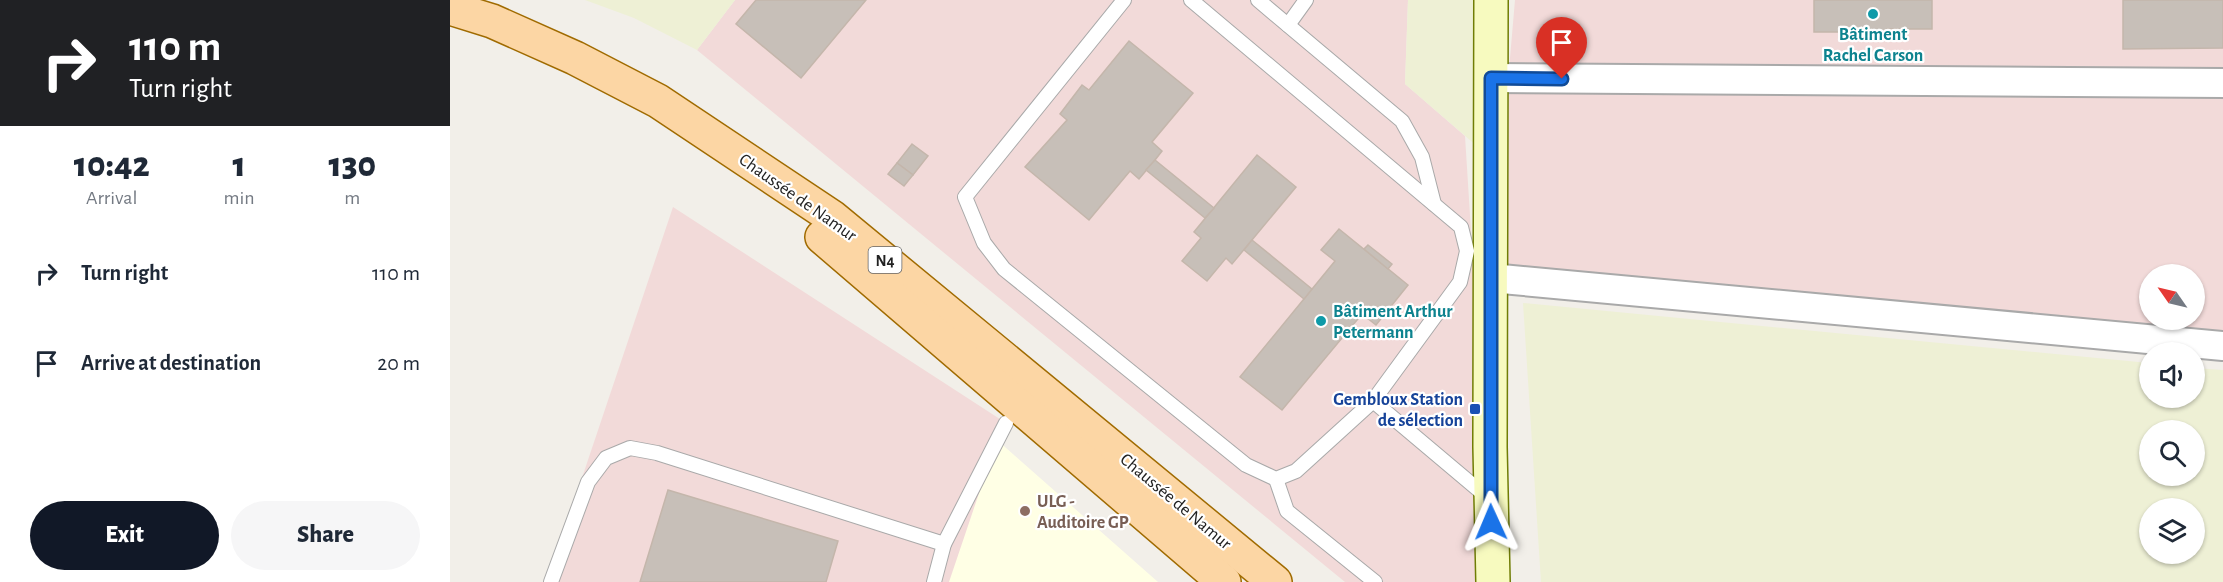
<!DOCTYPE html>
<meta charset="utf-8">
<style>
body{margin:0;font-family:"Alegreya Sans",sans-serif;background:#f6f6f7;color:#1f2937;height:100vh;display:flex;flex-direction:column;font-size:22px;white-space:nowrap}
*{box-sizing:border-box;margin:0}
p{font-size:20px;color:#747a83}
.icon{flex:none;width:33px;height:33px;fill:none;stroke:currentColor;stroke-width:2;stroke-linecap:round;stroke-linejoin:round}
.map{position:relative;flex:1;overflow:hidden}
.sheet{display:flex;flex-direction:column;background:#fff;width:450px}
.sheet>*{flex:none}
.top-card{background:#202124;color:#fff;overflow:hidden}
.needle{width:39px;rotate:304deg}
.controls{position:absolute;left:1689px;top:264px;display:grid;gap:12px}
.controls a{display:grid;place-items:center;width:66px;height:66px;border-radius:50%;background:#fff;box-shadow:0 2px 4px #0004;font-size:30px}
.pin{position:absolute;display:grid;place-items:center;width:51px;height:51px;color:#fff;margin:-62px -26px;border-radius:50% 50% 50% 0;rotate:-45deg;box-shadow:0 0 6px #0007}
.pin .icon{rotate:45deg}
.me{position:absolute;width:66px;margin:-33px;rotate:359deg;stroke-linejoin:round;filter:drop-shadow(0 0 4px #0008)}
.turn{display:flex;align-items:center;gap:21px;height:126px;padding:0 30px;font-size:27px}
.turn .icon{width:78px;height:78px;stroke-width:2.5}
.turn b{display:block;font-size:42px;line-height:51px}
.eta{display:flex;justify-content:space-evenly;align-items:center;height:102px;text-align:center}
.eta b{font-size:36px;font-weight:800;line-height:42px}
.cta{display:flex;gap:12px;margin-top:auto;padding:12px 30px}
.cta a{flex:1;height:69px;border-radius:36px;background:#111827;color:#fff;font-size:24px;font-weight:800;line-height:69px;text-align:center}
.cta a+a{background:#f6f6f7;color:#1f2937}
ul{padding:0;list-style:none}
li{display:flex;align-items:center;gap:18px;height:90px;padding:0 30px}
li div{flex:1}
li b{display:block;font-size:22px}
li em{font-style:normal}
main{display:flex;flex:1;min-height:0}
.map>svg:first-child{display:block}
.commercial{fill:#f2dad9;fill-rule:evenodd}
.education{fill:#ffffe5}
.farmland{fill:#eef0d5;fill-rule:evenodd}
.building{fill:#c7bfb8;stroke:#c4b6ab;stroke-width:1.5}
.lines{fill:none;stroke-linecap:round;stroke-linejoin:round}
.lane-casing{stroke:#a9a9a9;stroke-width:16}
.street-casing{stroke:#a9a9a9;stroke-width:32}
.secondary-casing{stroke:#707d05;stroke-width:36}
.primary-casing{stroke:#a06b00;stroke-width:36}
.lane{stroke:#fff;stroke-width:14}
.street{stroke:#fff;stroke-width:28}
.secondary{stroke:#f7fabf;stroke-width:33}
.primary{stroke:#fcd6a4;stroke-width:33}
.route-casing{stroke:#114b97;stroke-width:15}
.route{stroke:#1a73e8;stroke-width:10}
.culture-dot{fill:#0f9aa8;stroke:#fff;stroke-width:2}
.transit-dot{fill:#1a4fb4;stroke:#fff;stroke-width:2}
.education-dot{fill:#8d6e63;stroke:#fff;stroke-width:2}
.labels{text-anchor:middle;stroke-width:4.5;stroke-linejoin:round;paint-order:stroke}
.shield{fill:#fff;stroke:#646464;stroke-width:1.5}
.shield-label{font-size:16px;font-weight:bold;fill:#222}
.culture-label{font-size:18px;font-weight:bold;fill:#0d838f;stroke:#fff}
.street-label{font-size:18px;fill:#222;stroke:#fff}
.transit-label{font-size:18px;font-weight:bold;fill:#164399;stroke:#fff;text-anchor:end}
.education-label{font-size:18px;font-weight:bold;fill:#785e54;stroke:#fff;text-anchor:start}
</style>
<main>
<section class="sheet">
<div class="top-card">
<div class="turn"><svg class="icon" aria-label="right" viewBox="0 0 24 24"><path d="M7 20v-9h11M14 6l5 5-5 5"/></svg><div><b>110 m</b>Turn right</div></div>
</div>
<div class="eta">
<div><b>10:42</b><p>Arrival</p></div>
<div><b>1</b><p>min</p></div>
<div><b>130</b><p>m</p></div>
</div>
<ul>
<li><svg class="icon" aria-label="right" viewBox="0 0 24 24"><path d="M7 20v-9h11M14 6l5 5-5 5"/></svg><div><b>Turn right</b></div><em>110 m</em></li>
<li><svg class="icon" aria-label="arrive" viewBox="0 0 24 24"><path d="M6 21V4h12l-3 4 3 4H6"/></svg><div><b>Arrive at destination</b></div><em>20 m</em></li>
</ul>
<div class="cta"><a>Exit</a><a>Share</a></div>
</section>
<div class="map">
<svg width="1773" height="582" viewBox="0 0 1773 582">
<rect width="100%" height="100%" fill="#f2efe9"/>
<g class="commercial">
<path d="M 285,0 L 958,0 L 955,84 L 1015,136 L 1042,564 L 1026,582 L 895,582 L 247,50 Z"/>
<path d="M 1065,0 L 1773,0 L 1773,346 L 1041,278 ZM 1700,274 L 1744,274 L 1744,320 L 1700,320 Z"/>
<path d="M 223,207 L 556,423 L 503,582 L 97,582 Z"/>
</g>
<path class="education" d="M 547,440 L 708,582 L 499,582 Z"/>
<g class="farmland">
<path d="M 135,0 L 285,0 L 247,50 L 184,18 Z"/>
<path d="M 958,0 L 1027,0 L 1028,147 L 955,84 Z"/>
<path d="M 1073,303 L 1699,363 L 1700,398 L 1744,398 L 1745,368 L 1773,370 L 1773,582 L 1091,582 ZM 1700,430 L 1744,430 L 1744,476 L 1700,476 ZM 1700,508 L 1744,508 L 1744,554 L 1700,554 Z"/>
</g>
<g class="building">
<path d="M 306,0 L 416,0 L 351,78 L 286,24 Z"/>
<path d="M 1364,0 L 1482,0 L 1482,29 L 1437,29 L 1437,32 L 1364,32 Z"/>
<path d="M 1673,0 L 1773,0 L 1773,48 L 1673,49 Z"/>
<path d="M 679,41 L 743,93 L 702,142 L 712,151 L 705,160 L 689,179 L 680,171 L 639,220 L 575,167 L 617,120 L 610,114 L 632,85 L 639,90 Z"/>
<path d="M 462,144 L 478,156 L 463,175 L 447,163 Z"/>
<path d="M 807,155 L 846,187 L 782,264 L 776,258 L 757,281 L 732,261 L 751,238 L 744,232 Z"/>
<path d="M 705,160 L 764,208 L 755,218 L 696,170 Z"/>
<path d="M 447,163 L 463,175 L 454,186 L 438,174 Z"/>
<path d="M 889,229 L 958,285 L 926,325 L 912,314 L 832,410 L 790,377 L 885,261 L 871,250 Z"/>
<path d="M 802,240 L 862,289 L 854,299 L 794,250 Z"/>
<path d="M 918,245 L 942,264 L 938,269 L 914,249 Z"/>
<path d="M 218,490 L 388,541 L 376,582 L 190,582 Z"/>
</g>
<g class="lines">
<defs>
<g id="lane">
<path d="M 674,0 L 515,197 L 534,243 L 554,269 L 796,465 L 826,479 L 846,471 L 923,401 L 1010,282 L 1017,251 L 1011,227 L 741,0"/>
<path d="M 808,0 L 952,121 L 972,157 L 984,204"/>
<path d="M 838,25 L 856,0"/>
<path d="M 923,401 L 1037,497"/>
<path d="M 826,479 L 837,511 L 925,582"/>
<path d="M 101,582 L 138,482 L 156,458 L 180,448 L 207,453 L 494,544"/>
<path d="M 484,582 L 494,544 L 556,423"/>
</g>
<g id="street">
<path d="M 1041,78 L 1773,83"/>
<path d="M 1041,278 L 1773,346"/>
</g>
<path id="secondary" d="M 1041,0 L 1040,447 L 1043,582"/>
<g id="primary">
<path d="M 0,8 L 42,21 L 125,58 L 208,101 L 382,217 L 825,582"/>
<path d="M 372,237 L 774,582"/>
</g>
</defs>
<use href="#lane" class="lane-casing"/>
<use href="#street" class="street-casing"/>
<use href="#secondary" class="secondary-casing"/>
<use href="#primary" class="primary-casing"/>
<use href="#lane" class="lane"/>
<use href="#street" class="street"/>
<use href="#secondary" class="secondary"/>
<use href="#primary" class="primary"/>
</g>
<g class="lines">
<defs>
<path id="route" d="M 1041,522 L 1041,78 L 1112,79"/>
</defs>
<use href="#route" class="route-casing"/>
<use href="#route" class="route"/>
</g>
<g class="culture-dot">
<circle cx="1423" cy="14" r="6"/>
<circle cx="871" cy="321" r="6"/>
</g>
<rect class="transit-dot" x="1019" y="403" width="12" height="12" rx="3"/>
<circle class="education-dot" cx="575" cy="511" r="6"/>
<g class="labels">
<rect class="shield" x="418.5" y="247" width="33" height="26" rx="4.5"/>
<g class="shield-label">
<text x="435" y="266">N4</text>
</g>
<g class="culture-label">
<text x="1423" y="40">Bâtiment<tspan x="1423" dy="21">Rachel Carson</tspan></text>
<text x="883" y="317" text-anchor="start">Bâtiment Arthur<tspan x="883" dy="21">Petermann</tspan></text>
</g>
<g class="street-label">
<text transform="translate(348 197) rotate(35)" y="6">Chaussée de Namur</text>
<text transform="translate(726 501) rotate(40)" y="6">Chaussée de Namur</text>
</g>
<g class="transit-label">
<text x="1013" y="405">Gembloux Station<tspan x="1013" dy="21">de sélection</tspan></text>
</g>
<g class="education-label">
<text x="587" y="507">ULG -<tspan x="587" dy="21">Auditoire GP</tspan></text>
</g>
</g>
</svg>
<div class="controls">
<a><svg class="needle" viewBox="-14 -14 28 28"><path d="M0-13l5 13h-10z" fill="#e53935"/><path d="M0 13l5-13h-10z" fill="#747a83"/></svg></a>
<a><svg class="icon" aria-label="sound" viewBox="0 0 24 24"><path d="M4 9h4l5-4v14l-5-4H4zM17 9q2 3 0 6"/></svg></a>
<a><svg class="icon" aria-label="search" viewBox="0 0 24 24"><circle cx="10" cy="10" r="6"/><path d="M15 15l6 6"/></svg></a>
<a><svg class="icon" aria-label="layers" viewBox="0 0 24 24"><path d="M12 4l9 5-9 5-9-5zM3 14l9 5 9-5"/></svg></a>
</div>
<div class="pin" style="left:1112px;top:79px;background:#d93025"><svg class="icon" aria-label="arrive" viewBox="0 0 24 24"><path d="M6 21V4h12l-3 4 3 4H6"/></svg></div>
<svg class="me" style="left:1041px;top:522px" viewBox="-20 -20 40 40"><path d="M0-17L14 15 0 8-14 15z" fill="#1a73e8" stroke="#fff" stroke-width="4"/></svg>
</div>
</main>
